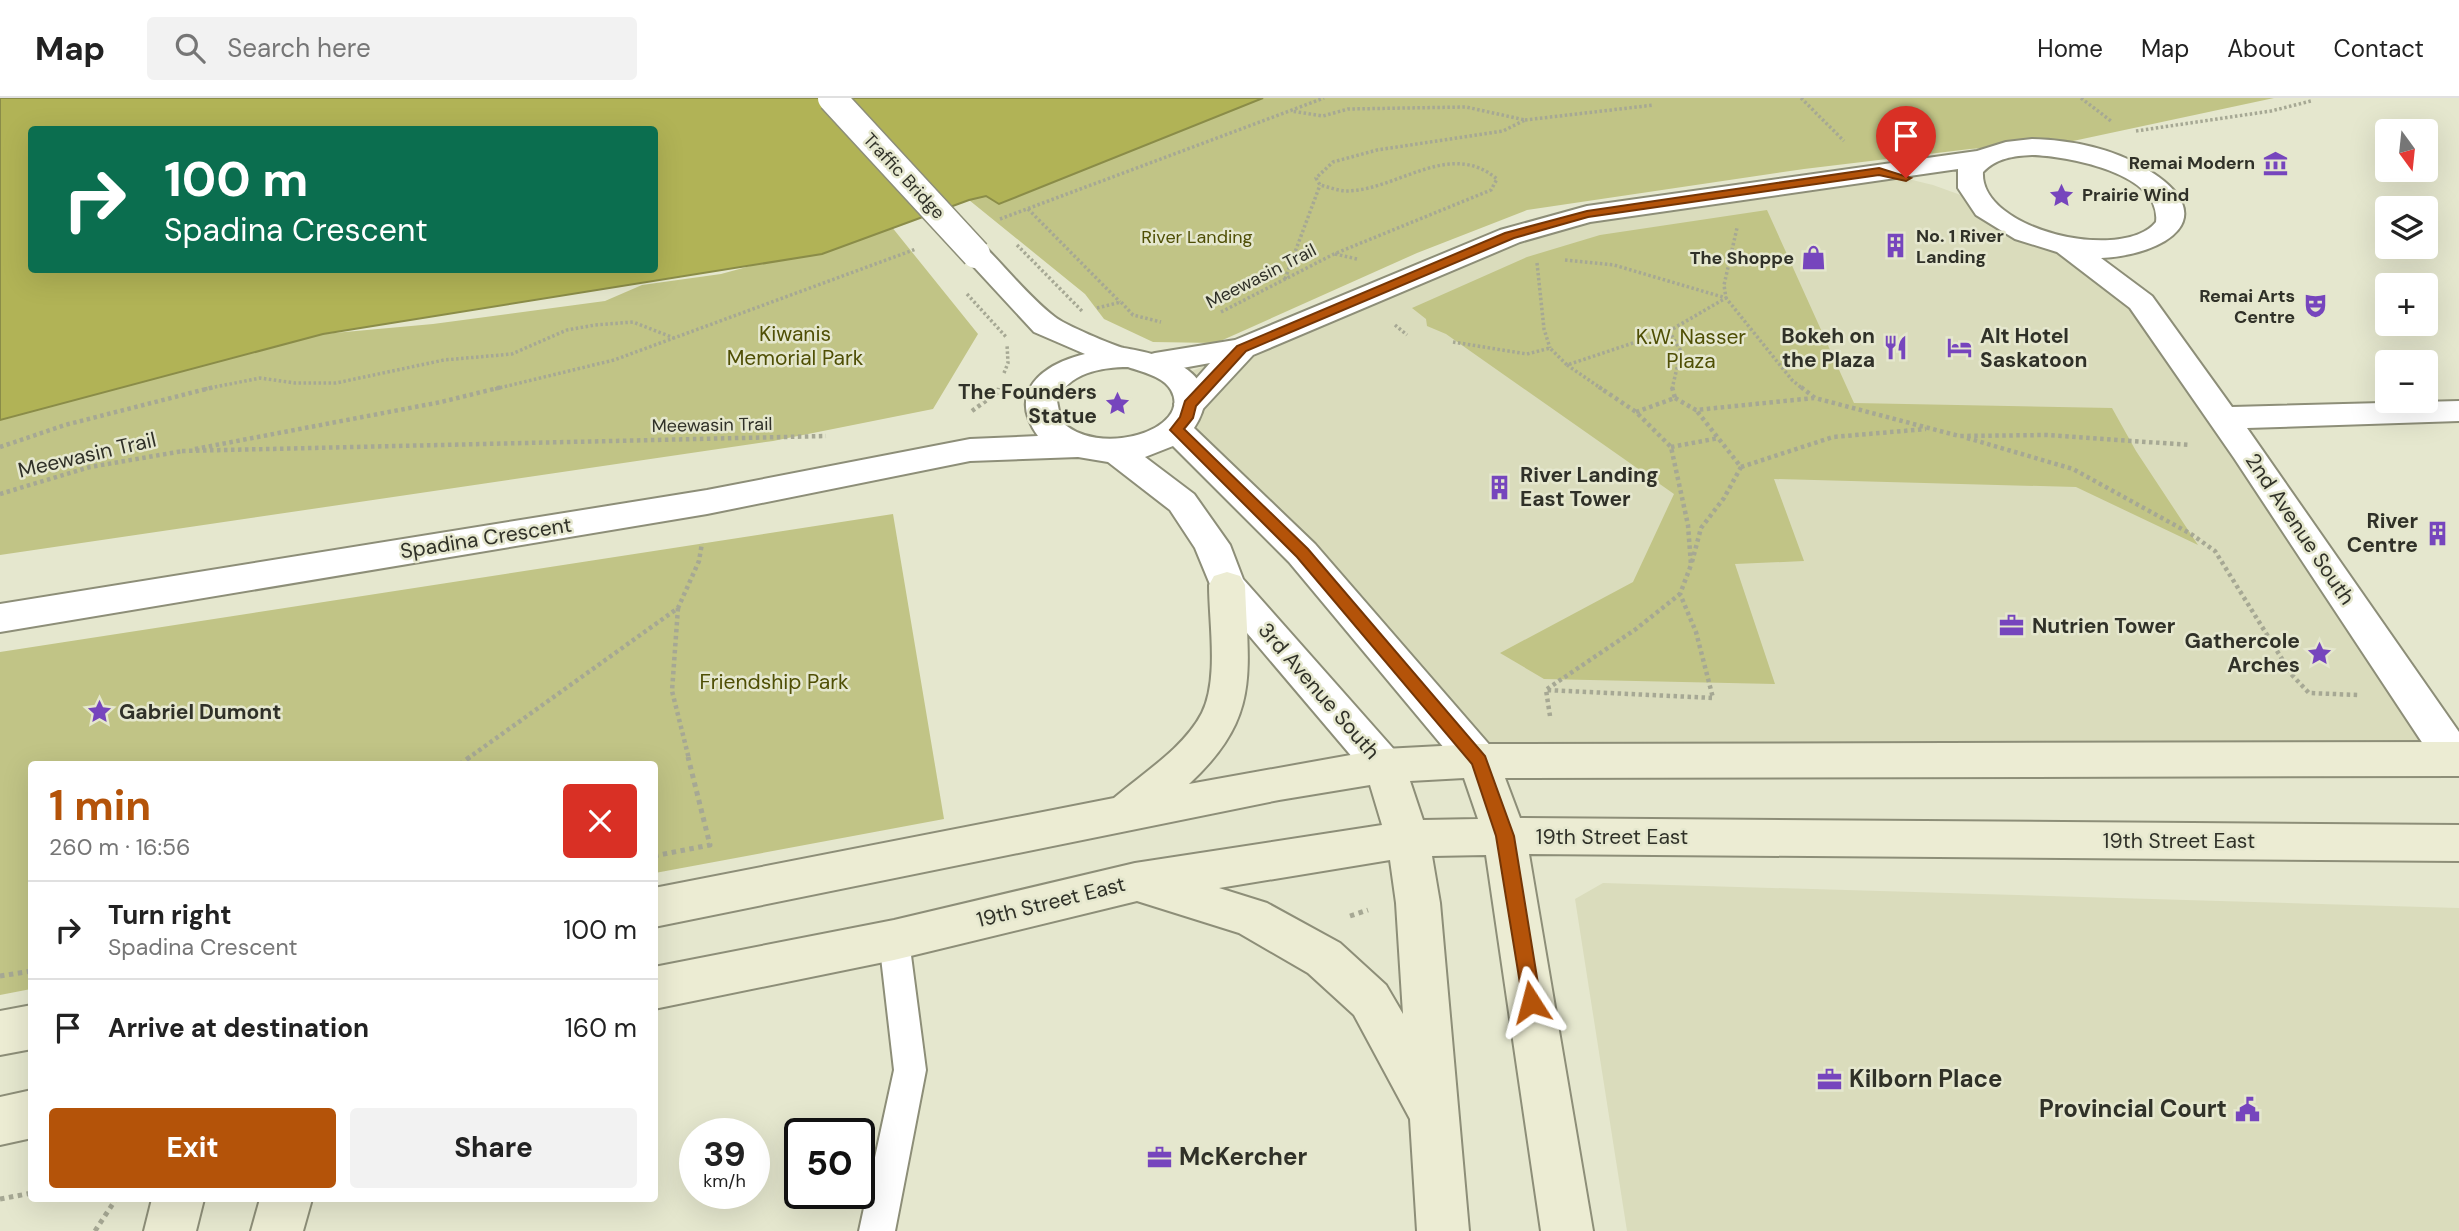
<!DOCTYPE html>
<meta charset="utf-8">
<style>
body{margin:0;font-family:"DM Sans",sans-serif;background:#f2f2f2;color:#222;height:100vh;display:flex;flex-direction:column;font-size:26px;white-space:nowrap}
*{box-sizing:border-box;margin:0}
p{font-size:23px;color:#767676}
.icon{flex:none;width:38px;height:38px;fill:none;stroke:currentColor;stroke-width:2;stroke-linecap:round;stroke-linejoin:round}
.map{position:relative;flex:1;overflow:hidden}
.sheet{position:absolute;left:28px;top:663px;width:630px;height:441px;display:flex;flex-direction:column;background:#fff;border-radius:7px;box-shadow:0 7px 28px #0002}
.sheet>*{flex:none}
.hud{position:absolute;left:28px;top:28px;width:630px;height:147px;border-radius:7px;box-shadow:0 7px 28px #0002;background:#0b6e4f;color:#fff;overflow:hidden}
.needle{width:46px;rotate:165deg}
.buttons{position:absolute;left:2375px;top:21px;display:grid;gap:14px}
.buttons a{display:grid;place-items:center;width:63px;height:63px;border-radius:7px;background:#fff;box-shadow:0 7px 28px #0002;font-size:35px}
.speed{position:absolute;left:679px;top:1020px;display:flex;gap:14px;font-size:35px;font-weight:700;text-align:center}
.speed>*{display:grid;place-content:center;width:91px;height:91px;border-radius:50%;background:#fff;box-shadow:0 7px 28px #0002;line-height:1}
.speed small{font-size:18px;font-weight:400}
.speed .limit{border:4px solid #111;border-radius:10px;background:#fff;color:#111}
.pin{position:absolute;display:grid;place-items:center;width:60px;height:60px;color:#fff;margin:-72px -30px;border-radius:50% 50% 50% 0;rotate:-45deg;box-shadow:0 0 7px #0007}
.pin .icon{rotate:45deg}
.me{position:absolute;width:77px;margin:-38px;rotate:351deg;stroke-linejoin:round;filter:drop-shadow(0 0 5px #0008)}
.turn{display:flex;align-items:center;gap:24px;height:147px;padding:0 21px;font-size:32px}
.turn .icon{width:91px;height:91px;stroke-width:2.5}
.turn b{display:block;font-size:49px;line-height:60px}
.round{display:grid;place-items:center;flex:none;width:74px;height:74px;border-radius:7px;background:#f2f2f2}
.head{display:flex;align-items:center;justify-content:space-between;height:119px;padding:0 21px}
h1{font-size:42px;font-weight:700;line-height:52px;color:#b45309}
.cta{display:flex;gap:14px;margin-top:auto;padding:14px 21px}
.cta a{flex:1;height:80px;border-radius:7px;background:#b45309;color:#fff;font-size:28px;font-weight:700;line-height:80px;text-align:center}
.cta a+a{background:#f2f2f2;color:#222}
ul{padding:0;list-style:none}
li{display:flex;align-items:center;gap:21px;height:98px;padding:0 21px;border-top:2px solid #e0e0e0}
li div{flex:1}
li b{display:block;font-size:26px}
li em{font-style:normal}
header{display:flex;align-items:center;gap:42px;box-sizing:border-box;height:98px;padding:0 35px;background:#fff;border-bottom:2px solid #e0e0e0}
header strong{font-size:33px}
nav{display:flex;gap:38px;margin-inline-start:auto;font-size:24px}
.search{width:490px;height:63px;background:#f2f2f2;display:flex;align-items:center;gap:18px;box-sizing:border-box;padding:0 24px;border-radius:7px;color:#767676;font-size:26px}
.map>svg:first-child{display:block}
.built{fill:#dadcbc}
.green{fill:#c1c486}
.water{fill:#b1b356;stroke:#8a8c48;stroke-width:2;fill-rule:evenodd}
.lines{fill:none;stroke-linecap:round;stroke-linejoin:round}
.service-casing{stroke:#8d8e78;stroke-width:4}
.minor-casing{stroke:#8d8e78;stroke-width:4}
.tertiary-casing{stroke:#8d8e78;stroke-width:4}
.secondary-casing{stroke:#8d8e78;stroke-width:4}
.path-far2{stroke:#a6a894;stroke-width:3.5;stroke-dasharray:2.5 2.5;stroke-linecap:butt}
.path-far1{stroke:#a6a894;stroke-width:4.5;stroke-dasharray:3.5 3.5;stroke-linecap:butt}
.path{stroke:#a6a894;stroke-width:5;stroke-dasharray:4.5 4.5;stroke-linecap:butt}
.service{fill:#fff;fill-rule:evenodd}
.minor{fill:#fff;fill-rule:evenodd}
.tertiary{fill:#fff;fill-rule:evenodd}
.secondary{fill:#ececd3;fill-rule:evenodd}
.tertiary-bridge-casing{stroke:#8d8e78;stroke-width:31;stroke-linecap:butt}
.path-bridge{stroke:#a6a894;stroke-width:3.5;stroke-dasharray:2.5 2.5;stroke-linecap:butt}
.tertiary-bridge{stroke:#fff;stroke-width:28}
.route{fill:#b45309;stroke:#753606;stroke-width:2}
.labels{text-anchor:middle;stroke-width:5;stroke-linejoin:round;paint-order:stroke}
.far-poi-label{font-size:18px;font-weight:bold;fill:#303128;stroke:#e5e7ce;text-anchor:end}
.far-street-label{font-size:18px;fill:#303128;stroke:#e5e7ce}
.far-park-label{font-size:18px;fill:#4f4f05;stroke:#e5e7ce}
.park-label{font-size:21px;fill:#4f4f05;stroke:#e5e7ce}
.poi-label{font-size:21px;font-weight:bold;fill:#303128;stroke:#e5e7ce;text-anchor:end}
.street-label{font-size:21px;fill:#303128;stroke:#e5e7ce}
.near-poi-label{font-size:24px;font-weight:bold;fill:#303128;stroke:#e5e7ce;text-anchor:start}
</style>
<header>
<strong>Map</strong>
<div class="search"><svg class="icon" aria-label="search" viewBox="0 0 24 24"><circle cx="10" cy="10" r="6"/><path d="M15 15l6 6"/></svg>Search here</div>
<nav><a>Home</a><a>Map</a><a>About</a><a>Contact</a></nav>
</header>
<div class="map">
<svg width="2459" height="1133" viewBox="0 0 2459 1133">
<rect width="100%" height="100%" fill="#e5e7ce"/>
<g class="built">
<path d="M 1879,74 L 1933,87 L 1980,104 L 2141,204 L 2455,661 L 1479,663 L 1228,385 L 1186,320 L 1178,279 L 1510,138 Z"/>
<path d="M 1603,785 L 2459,810 L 2459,1133 L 1627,1133 L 1575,801 Z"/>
</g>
<g class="green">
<path d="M 1263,0 L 2274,0 L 2073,43 L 1970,51 L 1804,71 L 1527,112 L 1417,155 L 1216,245 L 1153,244 L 1104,221 L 1085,196 L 969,102 L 986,98 L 1000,106 Z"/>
<path d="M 1767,112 L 1854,305 L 2112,310 L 2136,353 L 2198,447 L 2076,389 L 1774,381 L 1804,463 L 1735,466 L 1775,586 L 1544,581 L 1500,555 L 1633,484 L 1674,396 L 1446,236 L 1427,228 L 1426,221 L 1412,210 L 1527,159 L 1600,137 Z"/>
<path d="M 891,128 L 978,236 L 933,311 L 773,343 L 0,457 L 0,320 L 323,236 L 433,226 L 605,203 L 642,187 L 721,176 L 783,159 L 822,156 Z"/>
<path d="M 893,416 L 944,721 L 655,775 L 654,667 L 32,667 L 31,891 L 0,897 L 0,554 Z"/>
</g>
<path class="water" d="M 0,0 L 1263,0 L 999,106 L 986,98 L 969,102 L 822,156 L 323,236 L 0,322 ZM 32,32 L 654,32 L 654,172 L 32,172 Z"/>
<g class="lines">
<defs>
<path id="service" d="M 894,828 L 905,832 L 909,842 L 926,972 L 895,1133 L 859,1133 L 894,972 L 879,842 L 883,832 Z"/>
<path id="minor" d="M 2032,41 C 2071,42 2111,50 2145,70 C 2227,119 2165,157 2101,160 L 2152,198 L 2232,309 L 2459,303 L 2459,323 L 2247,330 L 2459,634 L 2459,676 L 2441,673 L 2234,360 L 2130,210 L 2057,154 L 2015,141 L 1976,117 L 1958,90 L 1958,71 L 1590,124 L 1520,144 L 1253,257 L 1201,313 L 1190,316 L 1179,313 L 1174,306 L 1210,265 L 1155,275 L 1144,272 L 1139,265 L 1144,258 L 1155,255 L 1235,242 L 1500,132 L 1587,108 L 1977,53 L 2006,44 ZM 2032,57 C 2067,58 2162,75 2156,124 C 2123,165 1979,132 1983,74 C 1997,60 2013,58 2032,57 Z"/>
<path id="tertiary" d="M 976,147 L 986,150 C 1008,172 1030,200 1055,219 C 1063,226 1114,248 1124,250 C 1167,257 1229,276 1194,330 L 1315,446 L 1493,651 L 1499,663 L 1493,675 L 1479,680 L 1465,675 L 1289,464 L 1173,348 L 1145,359 L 1194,396 L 1230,447 L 1243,481 L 1398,656 L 1404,668 L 1398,680 L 1384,685 L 1370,680 L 1214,496 L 1195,450 L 1170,412 L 1108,364 L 1078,359 L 970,363 L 707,416 L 0,534 L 0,506 L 707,392 L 970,341 L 1038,338 C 1006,294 1043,266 1085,256 L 1034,234 L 962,156 L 966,150 ZM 1128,269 C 1142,274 1163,278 1171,292 C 1194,332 1097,361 1061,323 L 1057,303 C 1067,275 1102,269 1128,269 Z"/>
<g id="secondary">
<path d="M 1227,474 L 1240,478 L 1245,487 C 1248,576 1261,619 1189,686 L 1384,651 L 1479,646 L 2459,644 L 2459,678 L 1505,680 L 1520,720 L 2459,727 L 2459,763 L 1529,756 L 1593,1133 L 1541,1133 L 1486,757 L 1432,758 L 1440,805 L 1469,1133 L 1417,1133 L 1410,1021 L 1354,917 L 1308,875 L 1239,835 L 1137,803 L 894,862 L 654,911 L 654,869 L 894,822 L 1135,765 L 1382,727 L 1370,687 L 1279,702 L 654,829 L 654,790 L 1114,700 C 1143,675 1184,650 1202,615 C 1219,581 1209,524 1209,487 L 1214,478 ZM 1464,680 L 1478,721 L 1423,722 L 1410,683 ZM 1390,762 L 1396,805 L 1403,916 L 1386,887 L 1340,845 L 1267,805 L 1219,790 Z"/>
<path d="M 32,907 L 32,951 L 0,957 L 0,913 Z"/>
<path d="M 32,992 L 32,1040 L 0,1047 L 0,999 Z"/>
<path d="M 152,1101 L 204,1101 L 196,1133 L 144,1133 Z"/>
<path d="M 260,1101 L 312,1101 L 303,1133 L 251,1133 Z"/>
</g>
</defs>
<use href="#service" class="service-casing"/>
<use href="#minor" class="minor-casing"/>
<use href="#tertiary" class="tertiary-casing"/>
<use href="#secondary" class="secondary-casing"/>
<g class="path-far2">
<path d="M 1801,0 L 1844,43"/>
<path d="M 2081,0 L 2111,23"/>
<path d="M 1525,22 L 1654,7"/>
<path d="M 2136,33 L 2271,13 L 2311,3"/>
<path d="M 1028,111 L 1120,204"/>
<path d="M 1000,121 L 1324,0"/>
<path d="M 1335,156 L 1357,161"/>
<path d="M 1565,162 L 1614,167 L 1726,200 L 1792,282 L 1803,291"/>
<path d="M 1537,165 L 1544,231 L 1550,250"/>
<path d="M 1285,181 L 1320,87"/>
<path d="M 1097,210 L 1121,204 L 1133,217 L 1161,224"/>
<path d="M 1221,214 L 1334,156 L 1491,92 L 1497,81 C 1450,41 1398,92 1347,93 C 1338,93 1329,89 1320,87 L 1316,80 L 1333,64 L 1377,52 L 1503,33 L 1525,22 L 1466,9 L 1348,11 L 1323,18 L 1291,13"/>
<path d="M 1395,227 L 1407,237"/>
<path d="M 1669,233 L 1681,253 L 1672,291"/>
<path d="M 1453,244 L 1527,256 L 1550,250 L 1567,267 L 1669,233 L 1726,200 L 1724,187 L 1737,130"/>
<path d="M 1567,267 L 1602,291"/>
<path d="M 1004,275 L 1008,265 L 1007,246"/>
<path d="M 205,291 L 260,280 L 295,285 L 336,285 L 444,262 L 512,256 L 567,232 L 595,227 L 633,224 L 674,240"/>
<path d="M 495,291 L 614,262 L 916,151"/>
</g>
<g class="path-far1">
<path d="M 1801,289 L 1815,300 L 1959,338 L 2047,337 L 2190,347"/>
<path d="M 1675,300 L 1696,312 L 1814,300"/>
<path d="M 972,313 L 998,294 L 999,290"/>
<path d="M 1636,314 L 1675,300 L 1672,289"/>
<path d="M 1967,340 L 2073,371 L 2191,436 L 2215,453 L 2292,577 L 2309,595 L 2358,597"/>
<path d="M 0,349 L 65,327 L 214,289"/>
<path d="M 1671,349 L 1719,340"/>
<path d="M 195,351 L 441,304 L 502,289"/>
<path d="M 182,353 L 826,338"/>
<path d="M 1741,369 L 1833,339 L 1926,331"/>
<path d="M 0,396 L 90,369 L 183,353"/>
<path d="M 1692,464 L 1701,430 L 1724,400 L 1741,369 L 1696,312"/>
<path d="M 678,510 L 672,593 L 689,661"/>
<path d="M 1547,591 L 1636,531 L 1680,496"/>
<path d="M 1550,618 L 1546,592 L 1713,600 L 1696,534 L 1680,496 L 1691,467 L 1688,427 L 1671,349 L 1636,314 L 1599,289"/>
<path d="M 467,661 L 678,510 L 699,463 L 702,445"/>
</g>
<g class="path">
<path d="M 459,667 L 470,659"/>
<path d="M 654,758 L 710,747 L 688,659"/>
<path d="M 1350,818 L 1368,812"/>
<path d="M 0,878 L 32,873"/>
<path d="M 0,1101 L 32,1095"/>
<path d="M 95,1133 L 116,1101"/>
</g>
<use href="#service" class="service"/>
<use href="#minor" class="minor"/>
<use href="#tertiary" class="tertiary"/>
<use href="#secondary" class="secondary"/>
<defs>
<path id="tertiary-bridge" d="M 832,0 L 976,156"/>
</defs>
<use href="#tertiary-bridge" class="tertiary-bridge-casing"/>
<g class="path-bridge">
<path d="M 1017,147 L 1082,213"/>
<path d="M 967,196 L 1007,240"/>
</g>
<use href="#tertiary-bridge" class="tertiary-bridge"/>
</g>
<path class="route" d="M 1879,70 L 1911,80 L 1906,83 L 1879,77 L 1588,119 L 1514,140 L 1246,253 L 1196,308 L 1193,320 L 1184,331 L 1308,451 L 1485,658 L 1514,738 L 1541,904 L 1538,910 L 1531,913 L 1524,910 L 1496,738 L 1472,666 L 1297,459 L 1170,332 L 1180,319 L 1185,303 L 1237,248 L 1505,135 L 1587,113 Z"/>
<defs>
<symbol id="museum-bare" viewBox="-9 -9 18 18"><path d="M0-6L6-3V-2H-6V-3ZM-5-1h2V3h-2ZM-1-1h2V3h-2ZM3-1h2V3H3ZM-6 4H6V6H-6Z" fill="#7645bd" stroke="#e5e7ce" stroke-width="2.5" paint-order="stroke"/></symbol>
<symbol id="sight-bare" viewBox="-9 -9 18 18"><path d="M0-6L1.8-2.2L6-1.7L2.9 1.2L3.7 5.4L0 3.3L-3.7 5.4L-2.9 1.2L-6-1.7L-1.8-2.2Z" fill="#7645bd" stroke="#e5e7ce" stroke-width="2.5" paint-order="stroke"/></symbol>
<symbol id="building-bare" viewBox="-9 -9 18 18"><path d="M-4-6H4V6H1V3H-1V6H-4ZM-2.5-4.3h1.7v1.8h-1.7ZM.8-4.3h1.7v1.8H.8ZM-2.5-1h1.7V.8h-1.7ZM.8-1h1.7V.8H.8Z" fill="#7645bd" stroke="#e5e7ce" stroke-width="2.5" paint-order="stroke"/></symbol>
<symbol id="shop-bare" viewBox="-9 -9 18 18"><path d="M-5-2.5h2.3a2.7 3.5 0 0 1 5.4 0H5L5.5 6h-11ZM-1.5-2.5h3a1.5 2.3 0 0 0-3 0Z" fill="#7645bd" stroke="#e5e7ce" stroke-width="2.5" paint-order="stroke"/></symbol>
<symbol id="theatre-bare" viewBox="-9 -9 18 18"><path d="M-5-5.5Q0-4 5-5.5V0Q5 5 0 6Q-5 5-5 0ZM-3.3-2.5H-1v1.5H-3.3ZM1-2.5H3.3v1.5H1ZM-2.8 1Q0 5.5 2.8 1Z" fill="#7645bd" stroke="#e5e7ce" stroke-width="2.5" paint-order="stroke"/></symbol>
<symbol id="restaurant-bare" viewBox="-9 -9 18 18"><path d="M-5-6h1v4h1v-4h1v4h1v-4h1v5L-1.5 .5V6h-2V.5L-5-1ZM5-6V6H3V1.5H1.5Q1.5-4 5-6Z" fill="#7645bd" stroke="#e5e7ce" stroke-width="2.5" paint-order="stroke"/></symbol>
<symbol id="hotel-bare" viewBox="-9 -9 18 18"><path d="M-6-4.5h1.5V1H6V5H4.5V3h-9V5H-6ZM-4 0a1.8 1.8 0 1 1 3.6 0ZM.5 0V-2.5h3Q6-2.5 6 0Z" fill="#7645bd" stroke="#e5e7ce" stroke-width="2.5" paint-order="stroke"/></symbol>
<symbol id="office-bare" viewBox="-9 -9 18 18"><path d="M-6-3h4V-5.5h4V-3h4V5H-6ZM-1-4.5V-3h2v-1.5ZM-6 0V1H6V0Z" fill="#7645bd" stroke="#e5e7ce" stroke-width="2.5" paint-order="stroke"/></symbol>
<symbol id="civic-bare" viewBox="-9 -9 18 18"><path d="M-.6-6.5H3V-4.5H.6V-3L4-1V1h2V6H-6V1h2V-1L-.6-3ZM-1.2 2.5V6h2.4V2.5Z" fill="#7645bd" stroke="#e5e7ce" stroke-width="2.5" paint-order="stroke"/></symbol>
</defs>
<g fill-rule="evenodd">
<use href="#museum-bare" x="2258" y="48" width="35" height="35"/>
<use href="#sight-bare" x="2044" y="80" width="35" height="35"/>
<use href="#building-bare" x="1878" y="130" width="35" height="35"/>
<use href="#shop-bare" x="1796" y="142" width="35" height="35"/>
<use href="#theatre-bare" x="2298" y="190" width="35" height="35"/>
<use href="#restaurant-bare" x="1878" y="232" width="35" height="35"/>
<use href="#hotel-bare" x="1942" y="232" width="35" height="35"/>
<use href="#sight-bare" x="1100" y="288" width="35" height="35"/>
<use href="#building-bare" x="1482" y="372" width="35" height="35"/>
<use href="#building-bare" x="2420" y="418" width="35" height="35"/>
<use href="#office-bare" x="1994" y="510" width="35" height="35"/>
<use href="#sight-bare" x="2302" y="538" width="35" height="35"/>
<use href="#sight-bare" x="82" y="596" width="35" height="35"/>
<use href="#office-bare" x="1812" y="964" width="35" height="35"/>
<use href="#civic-bare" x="2230" y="994" width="35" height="35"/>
<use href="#office-bare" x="1142" y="1042" width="35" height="35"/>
</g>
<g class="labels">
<g class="far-poi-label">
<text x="2255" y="71">Remai Modern</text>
<text x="2082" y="103" text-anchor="start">Prairie Wind</text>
<text x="1916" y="144" text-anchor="start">No. 1 River<tspan x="1916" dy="21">Landing</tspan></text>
<text x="1794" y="166">The Shoppe</text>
<text x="2295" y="204">Remai Arts<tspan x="2295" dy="21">Centre</tspan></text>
</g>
<g class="far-street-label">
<text transform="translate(904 78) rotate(47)" y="6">Traffic Bridge</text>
<text transform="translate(1261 178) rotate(-27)" y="6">Meewasin Trail</text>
<text transform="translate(712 327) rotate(-1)" y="6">Meewasin Trail</text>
</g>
<g class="far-park-label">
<text x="1197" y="145">River Landing</text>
</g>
<g class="park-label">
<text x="795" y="243">Kiwanis<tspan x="795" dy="24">Memorial Park</tspan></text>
<text x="1691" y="246">K.W. Nasser<tspan x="1691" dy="24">Plaza</tspan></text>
<text x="774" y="591">Friendship Park</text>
</g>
<g class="poi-label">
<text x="1875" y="245">Bokeh on<tspan x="1875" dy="24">the Plaza</tspan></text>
<text x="1980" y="245" text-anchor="start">Alt Hotel<tspan x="1980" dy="24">Saskatoon</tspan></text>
<text x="1097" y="301">The Founders<tspan x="1097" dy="24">Statue</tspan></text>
<text x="1520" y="384" text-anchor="start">River Landing<tspan x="1520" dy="24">East Tower</tspan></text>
<text x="2418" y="430">River<tspan x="2418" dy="24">Centre</tspan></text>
<text x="2032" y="535" text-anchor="start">Nutrien Tower</text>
<text x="2300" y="550">Gathercole<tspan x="2300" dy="24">Arches</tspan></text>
<text x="119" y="621" text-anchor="start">Gabriel Dumont</text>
</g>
<g class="street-label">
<text transform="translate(87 357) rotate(-13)" y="7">Meewasin Trail</text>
<text transform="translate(2300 431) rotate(56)" y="7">2nd Avenue South</text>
<text transform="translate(486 440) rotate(-9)" y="7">Spadina Crescent</text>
<text transform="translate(1319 593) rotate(49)" y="7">3rd Avenue South</text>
<text x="1612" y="746">19th Street East</text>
<text x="2179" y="750">19th Street East</text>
<text transform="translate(1051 804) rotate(-14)" y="7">19th Street East</text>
</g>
<g class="near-poi-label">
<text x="1849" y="989">Kilborn Place</text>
<text x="2227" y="1019" text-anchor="end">Provincial Court</text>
<text x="1179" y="1067">McKercher</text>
</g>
</g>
</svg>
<div class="buttons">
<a><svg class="needle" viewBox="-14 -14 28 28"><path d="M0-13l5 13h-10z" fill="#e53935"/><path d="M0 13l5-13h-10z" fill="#767676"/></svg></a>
<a><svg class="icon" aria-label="layers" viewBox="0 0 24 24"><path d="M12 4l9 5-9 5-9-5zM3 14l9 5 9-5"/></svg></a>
<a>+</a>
<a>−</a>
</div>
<div class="speed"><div>39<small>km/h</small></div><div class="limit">50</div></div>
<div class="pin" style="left:1906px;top:80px;background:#d93025"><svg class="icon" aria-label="arrive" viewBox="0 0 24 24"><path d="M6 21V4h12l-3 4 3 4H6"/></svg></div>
<svg class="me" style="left:1531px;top:904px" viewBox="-20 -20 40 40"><path d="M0-17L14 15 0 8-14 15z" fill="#b45309" stroke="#fff" stroke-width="4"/></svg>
<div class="hud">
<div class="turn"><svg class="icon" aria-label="right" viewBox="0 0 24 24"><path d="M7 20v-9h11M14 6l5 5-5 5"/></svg><div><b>100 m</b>Spadina Crescent</div></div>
</div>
<section class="sheet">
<div class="head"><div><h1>1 min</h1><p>260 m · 16:56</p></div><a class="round" style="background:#d93025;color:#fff"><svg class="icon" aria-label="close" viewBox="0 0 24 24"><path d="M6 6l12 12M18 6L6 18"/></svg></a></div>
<ul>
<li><svg class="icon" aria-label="right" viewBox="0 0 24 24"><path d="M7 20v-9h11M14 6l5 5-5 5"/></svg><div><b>Turn right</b><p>Spadina Crescent</p></div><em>100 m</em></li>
<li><svg class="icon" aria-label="arrive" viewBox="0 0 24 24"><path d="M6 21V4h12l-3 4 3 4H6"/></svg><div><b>Arrive at destination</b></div><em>160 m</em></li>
</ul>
<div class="cta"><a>Exit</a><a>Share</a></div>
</section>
</div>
